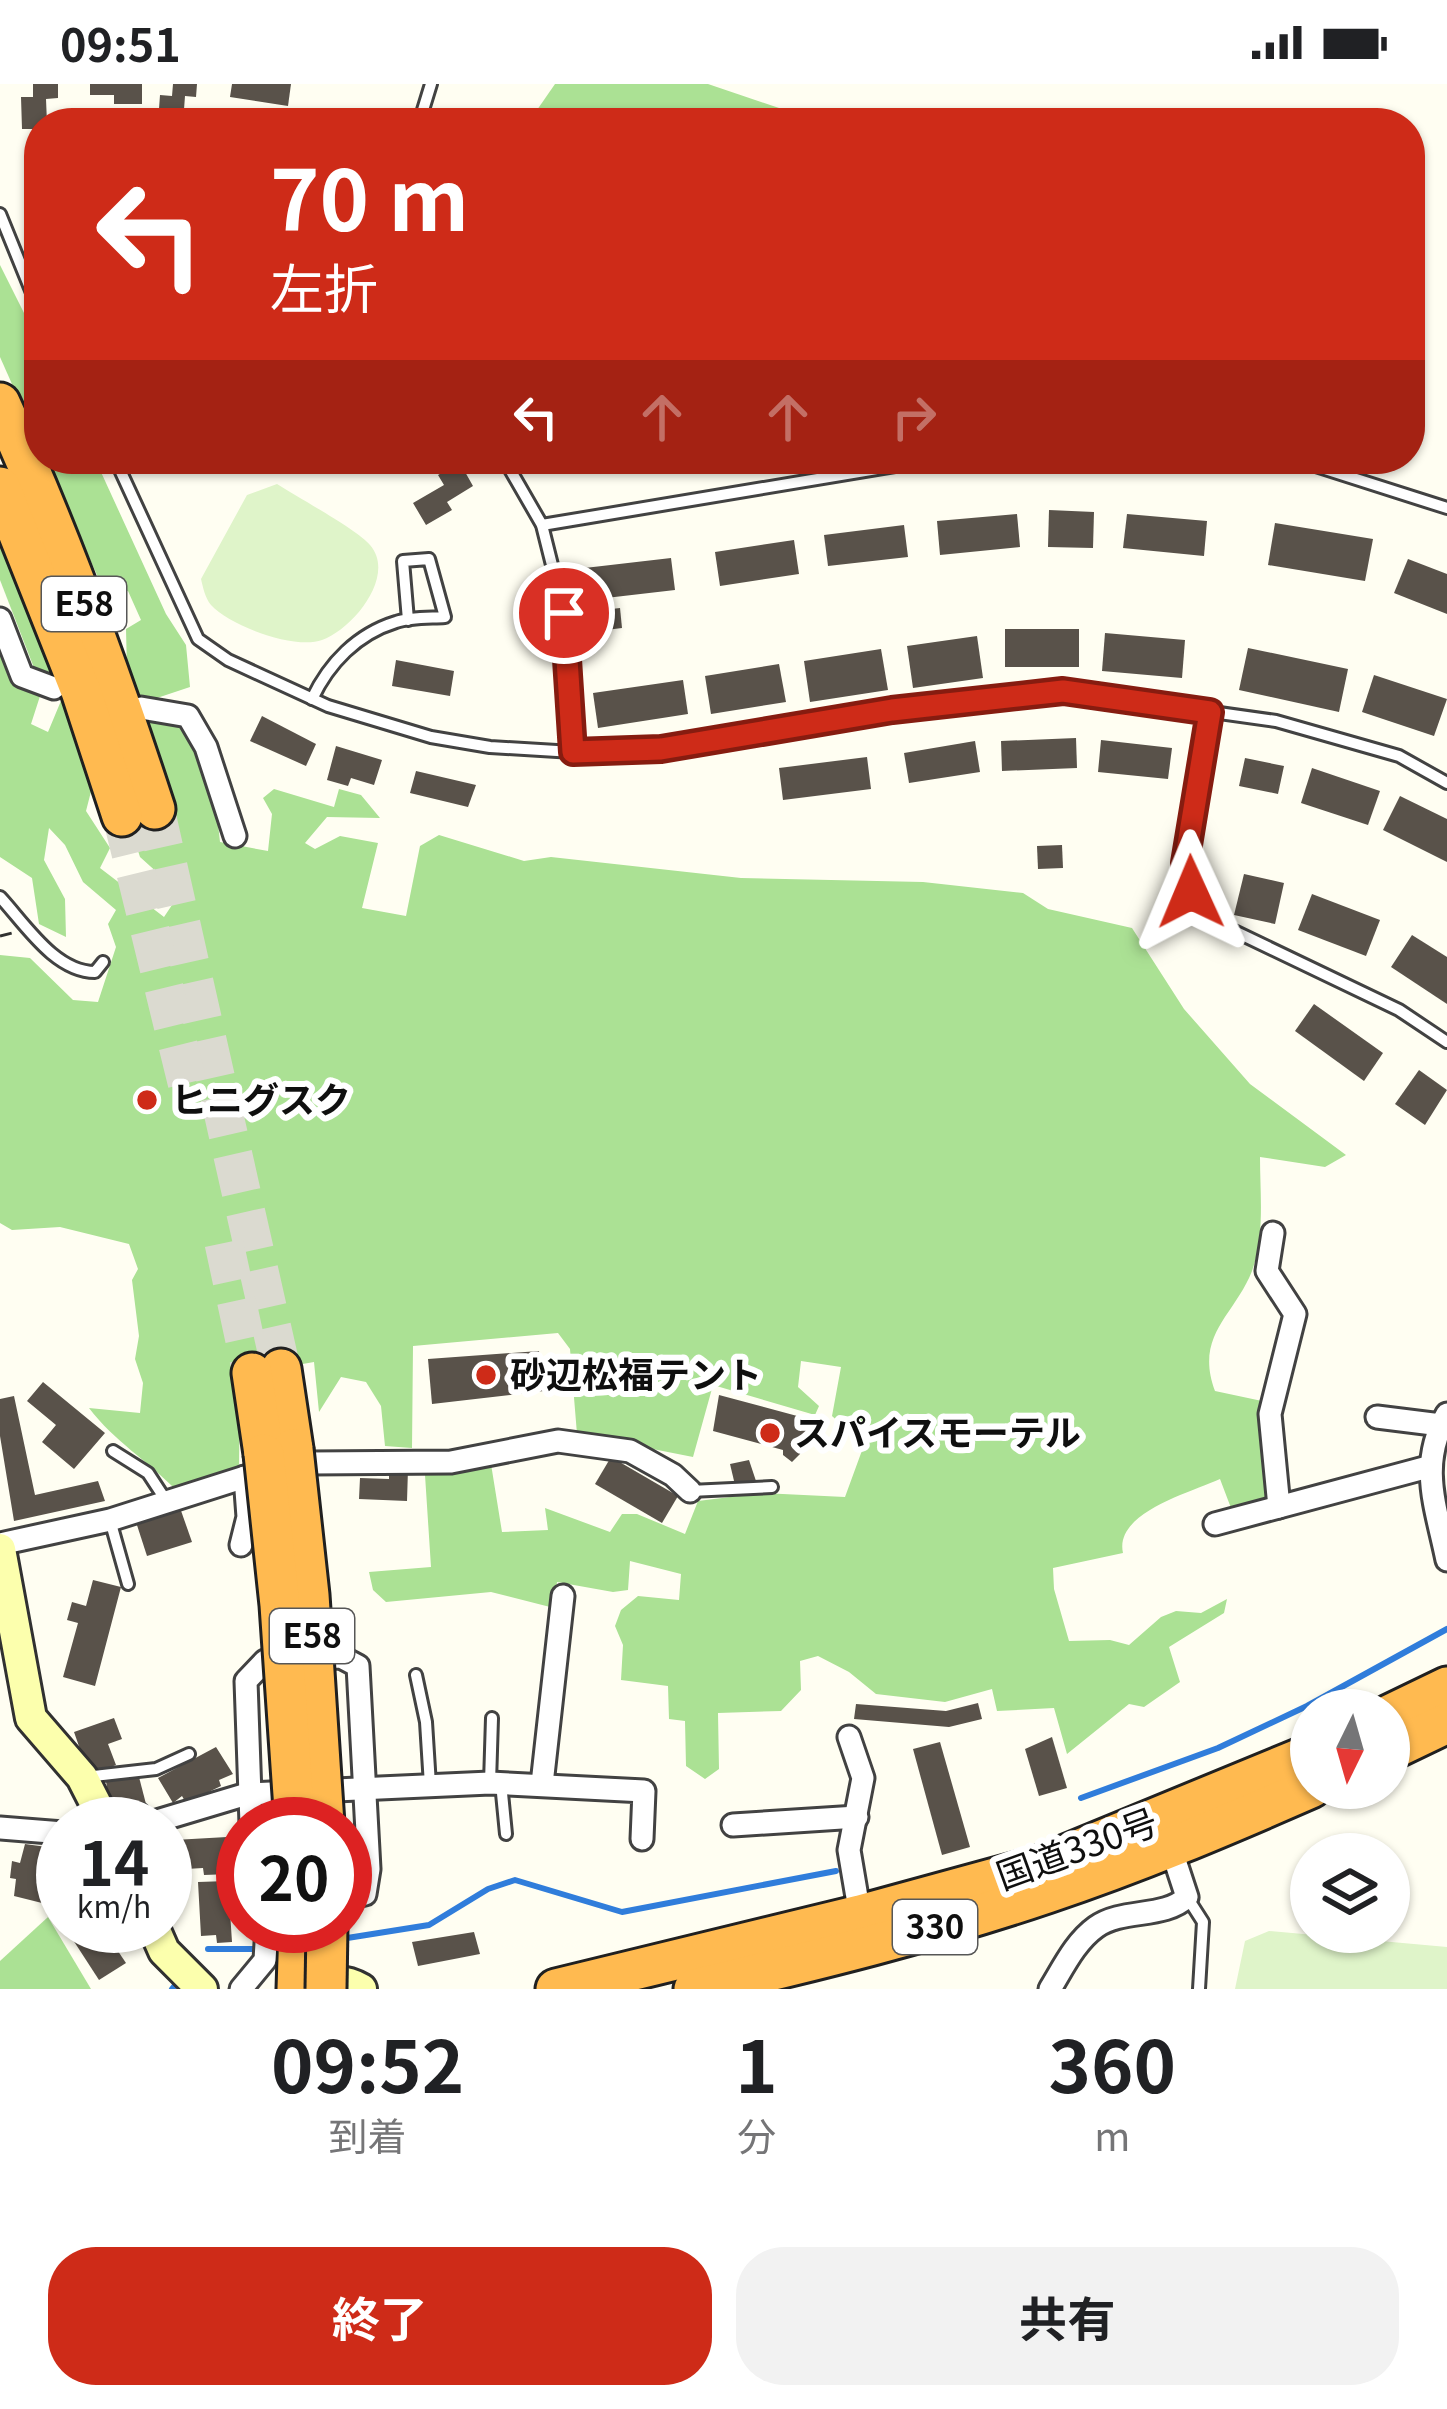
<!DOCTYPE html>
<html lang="ja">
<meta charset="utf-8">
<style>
body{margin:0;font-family:Georgia,"Noto Sans JP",serif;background:#f2f2f2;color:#202124;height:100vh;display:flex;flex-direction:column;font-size:45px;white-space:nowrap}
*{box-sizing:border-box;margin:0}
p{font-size:39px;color:#757577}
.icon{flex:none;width:66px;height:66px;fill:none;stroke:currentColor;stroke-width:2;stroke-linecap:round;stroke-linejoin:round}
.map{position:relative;height:1905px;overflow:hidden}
.drawer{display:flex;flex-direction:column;background:#fff;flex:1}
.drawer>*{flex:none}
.hud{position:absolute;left:24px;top:24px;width:1401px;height:366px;border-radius:48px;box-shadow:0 3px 9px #0004;background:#ce2b18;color:#fff;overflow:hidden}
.needle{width:78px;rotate:185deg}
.buttons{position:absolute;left:1290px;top:1605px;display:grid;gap:24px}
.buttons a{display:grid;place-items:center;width:120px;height:120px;border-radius:50%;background:#fff;box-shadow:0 3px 9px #0004;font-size:60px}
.speed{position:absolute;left:36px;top:1713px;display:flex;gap:24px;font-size:60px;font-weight:700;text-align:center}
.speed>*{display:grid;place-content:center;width:156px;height:156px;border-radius:50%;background:#fff;box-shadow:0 3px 9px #0004;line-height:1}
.speed small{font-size:30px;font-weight:400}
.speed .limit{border:18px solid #d22;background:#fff;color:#111}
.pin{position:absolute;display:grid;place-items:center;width:102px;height:102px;color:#fff;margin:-51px;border:6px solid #fff;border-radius:50%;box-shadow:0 3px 12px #0007}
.me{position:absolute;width:132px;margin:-66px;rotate:359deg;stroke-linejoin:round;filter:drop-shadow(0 0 9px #0008)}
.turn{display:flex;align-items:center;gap:42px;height:252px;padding:0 48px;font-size:54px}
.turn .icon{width:156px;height:156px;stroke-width:2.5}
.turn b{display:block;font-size:84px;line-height:102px}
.lanes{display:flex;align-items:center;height:114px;padding:0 48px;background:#0003;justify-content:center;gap:60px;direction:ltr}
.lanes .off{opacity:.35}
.eta{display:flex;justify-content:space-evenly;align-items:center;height:204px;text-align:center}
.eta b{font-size:72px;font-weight:700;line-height:84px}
.cta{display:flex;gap:24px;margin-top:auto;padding:24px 48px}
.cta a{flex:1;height:138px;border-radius:48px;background:#ce2b18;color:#fff;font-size:48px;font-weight:700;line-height:138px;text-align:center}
.cta a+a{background:#f2f2f2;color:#202124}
.status{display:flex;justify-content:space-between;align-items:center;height:84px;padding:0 60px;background:#fff;direction:ltr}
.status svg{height:33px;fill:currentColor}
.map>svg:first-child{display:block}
.forest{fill:#abe194}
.pitch{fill:#dff4c9}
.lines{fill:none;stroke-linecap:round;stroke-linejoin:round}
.stream{stroke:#307ddb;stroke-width:6}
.building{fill:#59524a}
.highway-tunnel{stroke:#dbdad0;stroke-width:39;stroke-dasharray:39 20;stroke-linecap:butt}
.lane-casing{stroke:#424242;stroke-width:16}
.street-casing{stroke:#424242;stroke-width:27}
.secondary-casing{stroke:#313131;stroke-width:36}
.highway-casing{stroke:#202020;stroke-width:45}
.path{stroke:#313131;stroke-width:3;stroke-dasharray:12 6;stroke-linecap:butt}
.lane{stroke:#fff;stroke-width:10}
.street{stroke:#fff;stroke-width:21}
.secondary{stroke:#fcffad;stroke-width:30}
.highway{stroke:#ffba50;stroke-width:39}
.highway-bridge-casing{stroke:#202020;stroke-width:45;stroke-linecap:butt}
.highway-bridge{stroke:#ffba50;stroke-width:39}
.route-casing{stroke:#861c10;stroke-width:30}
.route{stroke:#ce2b18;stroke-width:21}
.poi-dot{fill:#ce2b18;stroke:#fff;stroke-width:4.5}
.labels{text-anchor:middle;stroke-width:12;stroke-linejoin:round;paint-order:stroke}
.shield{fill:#fff;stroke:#575757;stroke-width:3}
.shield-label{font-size:33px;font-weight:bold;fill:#0f0f0f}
.poi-label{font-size:36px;font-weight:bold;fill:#0f0f0f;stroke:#fff;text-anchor:start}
.street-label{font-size:36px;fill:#0f0f0f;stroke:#fff}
</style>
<div class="status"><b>09:51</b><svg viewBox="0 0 49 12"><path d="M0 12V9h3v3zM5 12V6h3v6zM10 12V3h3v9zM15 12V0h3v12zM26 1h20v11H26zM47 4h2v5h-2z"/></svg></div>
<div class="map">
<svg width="1447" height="1905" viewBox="0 0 1447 1905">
<rect width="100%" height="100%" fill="#fffef2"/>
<g class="forest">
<path d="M 555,0 L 708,0 L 782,25 L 784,39 L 528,39 Z"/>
<path d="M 0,181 L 39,259 L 39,361 L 0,273 Z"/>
<path d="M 45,375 L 95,375 L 166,530 L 186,561 L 190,603 L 139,620 L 127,587 L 126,545 L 141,536 L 128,507 L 106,511 Z"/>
<path d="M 0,436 L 58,597 L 36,589 L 0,496 Z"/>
<path d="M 0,561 L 41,609 L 31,640 L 48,648 L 63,612 L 96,688 L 86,727 L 110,764 L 100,784 L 164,833 L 180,809 L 140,773 L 129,739 L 176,722 L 143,634 L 186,638 L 216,722 L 220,758 L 268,767 L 272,730 L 263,714 L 274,705 L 334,723 L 339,705 L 361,711 L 380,734 L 327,733 L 305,759 L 315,765 L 340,752 L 378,759 L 362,824 L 406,832 L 420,762 L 439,751 L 524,777 L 551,773 L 741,794 L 923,798 L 1023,809 L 1048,825 L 1132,844 L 1184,925 L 1250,1000 L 1346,1071 L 1325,1083 L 1260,1073 C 1260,1110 1265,1152 1252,1187 C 1235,1231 1194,1251 1215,1307 L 1262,1317 L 1260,1347 L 1271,1414 L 1231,1424 L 1220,1395 C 1189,1409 1114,1429 1123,1469 L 1053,1484 L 1054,1505 L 1069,1557 L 1110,1556 L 1129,1561 L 1161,1533 L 1176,1527 L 1201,1529 L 1227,1515 L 1224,1529 L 1169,1563 L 1180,1598 L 1144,1623 L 1129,1620 L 1067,1670 L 1054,1624 L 997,1627 L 992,1605 L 945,1618 L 876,1610 L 849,1588 L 818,1572 L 800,1577 L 801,1606 L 781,1627 L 718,1629 L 719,1685 L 705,1695 L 686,1682 L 685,1637 L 669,1635 L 668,1602 L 621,1596 L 623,1561 L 615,1542 L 621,1526 L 638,1512 L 679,1516 L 681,1490 L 630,1477 L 628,1506 L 613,1508 L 557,1498 L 554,1524 L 491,1508 L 386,1518 L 373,1506 L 369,1488 L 431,1483 L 425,1391 L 491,1380 L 502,1448 L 548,1446 L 545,1424 L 610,1448 L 622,1430 L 637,1430 L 685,1450 L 698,1417 L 762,1409 L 845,1413 L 864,1361 L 832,1332 L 841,1283 L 801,1277 L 798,1303 L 819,1322 L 815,1331 L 713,1301 L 693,1373 L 577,1350 L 570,1265 L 558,1249 L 413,1262 L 412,1364 L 385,1362 L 381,1322 L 366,1298 L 341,1293 L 319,1328 L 314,1278 L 240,1291 L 239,1384 L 177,1407 C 147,1376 115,1358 89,1324 L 140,1329 L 143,1299 L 135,1275 L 139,1252 L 132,1196 L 138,1185 L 129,1160 L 60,1143 L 12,1146 L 0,1139 L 0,871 L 30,874 L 73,916 L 98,918 L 116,863 L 108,840 L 116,826 L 83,798 L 65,761 L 49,744 L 44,776 L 65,815 L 66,853 L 39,840 L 32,794 L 0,773 Z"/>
<path d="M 48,1833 L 91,1905 L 0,1905 L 0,1877 Z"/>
</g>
<g class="pitch">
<path d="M 277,400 C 297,413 358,446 370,461 C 397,492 352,546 322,556 C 295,566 230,542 211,521 C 205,514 203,503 201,495 L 247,411 Z"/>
<path d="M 1269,1847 L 1447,1863 L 1447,1905 L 1235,1905 L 1245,1857 Z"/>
</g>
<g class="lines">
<g class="stream">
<path d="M 1081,1714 L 1218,1664 L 1307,1622 L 1447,1545"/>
<path d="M 341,1855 L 429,1841 L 488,1805 L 515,1796 L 622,1828 L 836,1787"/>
<path d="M 208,1865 L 258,1865"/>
<path d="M 172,1905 L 176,1900"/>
</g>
</g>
<g class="building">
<path d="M 33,0 L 58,0 L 58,14 L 46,15 L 47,39 L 39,39 L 39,45 L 22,45 L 21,13 L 33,13 Z"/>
<path d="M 90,0 L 142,0 L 142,20 L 114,20 L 114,11 L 90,11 Z"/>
<path d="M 173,0 L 197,0 L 196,13 L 185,12 L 183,39 L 158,39 L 160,11 L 172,12 Z"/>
<path d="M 232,0 L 291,0 L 288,22 L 230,13 Z"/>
<path d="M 311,25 L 340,27 L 339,39 L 310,39 Z"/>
<path d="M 460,379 L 473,402 L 447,418 L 452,426 L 426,441 L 413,419 L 444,401 L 438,391 Z"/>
<path d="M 1049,426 L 1094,428 L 1093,464 L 1048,463 Z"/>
<path d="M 1017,430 L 1020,463 L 940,471 L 937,437 Z"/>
<path d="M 1127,430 L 1207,437 L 1204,472 L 1123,464 Z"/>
<path d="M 1275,439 L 1373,455 L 1365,497 L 1268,481 Z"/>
<path d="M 904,441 L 908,473 L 828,482 L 824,451 Z"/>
<path d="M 794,456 L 799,490 L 720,502 L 715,468 Z"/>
<path d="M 671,474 L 675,506 L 580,517 L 576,485 Z"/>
<path d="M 1408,475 L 1447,490 L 1447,530 L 1394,509 Z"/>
<path d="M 620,524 L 622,544 L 598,547 L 595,527 Z"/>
<rect x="1005" y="545" width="74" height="38"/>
<path d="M 1105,549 L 1185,556 L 1182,594 L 1102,587 Z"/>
<path d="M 977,552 L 983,594 L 913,604 L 907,562 Z"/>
<path d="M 1248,564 L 1348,585 L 1339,628 L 1239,606 Z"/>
<path d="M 881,565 L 888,606 L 810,618 L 804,577 Z"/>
<path d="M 396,576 L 454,587 L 450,612 L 392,602 Z"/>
<path d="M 779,580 L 786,618 L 711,630 L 705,592 Z"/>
<path d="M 1374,591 L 1447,615 L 1434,652 L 1362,628 Z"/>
<path d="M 683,596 L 688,630 L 598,644 L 593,609 Z"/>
<path d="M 262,632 L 316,660 L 306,682 L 250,657 Z"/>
<path d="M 1076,654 L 1077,684 L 1002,687 L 1001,657 Z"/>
<path d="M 1101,656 L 1172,664 L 1168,695 L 1098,688 Z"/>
<path d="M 975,657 L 980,688 L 909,699 L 904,669 Z"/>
<path d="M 336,662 L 382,676 L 374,701 L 351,694 L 348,702 L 327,696 Z"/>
<path d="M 867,673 L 871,705 L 783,716 L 779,684 Z"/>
<path d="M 1245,674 L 1284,682 L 1278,710 L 1239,702 Z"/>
<path d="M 1312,684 L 1380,707 L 1368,741 L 1301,719 Z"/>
<path d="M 416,687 L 476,701 L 468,723 L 410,709 Z"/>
<path d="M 1400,712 L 1447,735 L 1447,778 L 1383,746 Z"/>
<path d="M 1062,761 L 1063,784 L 1038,785 L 1037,762 Z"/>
<path d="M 1244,790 L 1284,799 L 1275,840 L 1234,831 Z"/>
<path d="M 1312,810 L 1380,836 L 1366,872 L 1298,846 Z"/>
<path d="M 1412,851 L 1447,873 L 1447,920 L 1391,883 Z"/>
<path d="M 1314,920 L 1383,969 L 1364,997 L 1295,947 Z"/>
<path d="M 1419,986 L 1447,1006 L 1425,1041 L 1395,1020 Z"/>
<path d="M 539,1267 L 544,1307 L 432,1320 L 428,1275 Z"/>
<path d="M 43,1298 L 105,1349 L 74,1385 L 42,1358 L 56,1341 L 27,1317 Z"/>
<path d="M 719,1311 L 812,1336 L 800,1370 L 792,1378 L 783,1371 L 783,1366 L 713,1347 Z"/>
<path d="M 14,1312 L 35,1411 L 98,1397 L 105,1417 L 14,1437 L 0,1352 L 0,1315 Z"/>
<path d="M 611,1373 L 678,1412 L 662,1439 L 595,1400 Z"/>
<path d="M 749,1376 L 756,1397 L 735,1401 L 730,1380 Z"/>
<path d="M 389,1384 L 408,1385 L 407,1417 L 359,1415 L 360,1394 L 389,1395 Z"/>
<path d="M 179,1421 L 192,1458 L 147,1472 L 135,1435 Z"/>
<path d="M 93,1496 L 121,1503 L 95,1602 L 63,1593 L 78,1539 L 67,1536 L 72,1518 L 86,1522 Z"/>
<path d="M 978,1619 L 982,1635 L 949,1643 L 854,1635 L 856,1620 L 946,1627 Z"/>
<path d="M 114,1634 L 122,1655 L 108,1660 L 116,1681 L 89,1691 L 74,1648 Z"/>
<path d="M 1052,1653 L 1067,1704 L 1039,1712 L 1025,1665 Z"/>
<path d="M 940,1658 L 970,1763 L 942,1771 L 913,1665 Z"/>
<path d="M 216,1663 L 233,1690 L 219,1696 L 221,1702 L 186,1719 L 182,1712 L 173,1719 L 158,1694 Z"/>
<path d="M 139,1693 L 146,1720 L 110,1724 L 106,1697 Z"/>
<path d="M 227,1753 L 230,1790 L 204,1791 L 203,1784 L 186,1785 L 186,1791 L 176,1792 L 174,1756 Z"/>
<path d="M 25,1760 L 54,1764 L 42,1819 L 14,1812 L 16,1795 L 10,1794 L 12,1777 L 20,1779 Z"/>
<path d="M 228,1797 L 232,1858 L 217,1859 L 216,1851 L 201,1852 L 198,1798 Z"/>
<path d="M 64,1842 L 101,1842 L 126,1879 L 99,1896 Z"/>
<path d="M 474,1848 L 480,1870 L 418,1882 L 412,1858 Z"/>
</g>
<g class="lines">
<g class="highway-tunnel">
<path d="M 155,725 L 281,1285"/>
<path d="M 122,732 L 188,1002"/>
<path d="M 224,1159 L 252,1289"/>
</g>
<defs>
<g id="lane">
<path d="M 419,39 L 431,0"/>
<path d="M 0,130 L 39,226"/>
<path d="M 115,375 L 198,555 L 228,576 L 328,622 L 431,653 L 490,663 L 573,668 L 661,665 L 892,626 L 1063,607 L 1276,637 L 1399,672 L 1447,699"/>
<path d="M 504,375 L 542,441 L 564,529 L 573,668"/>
<path d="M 1277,375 L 1306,379 L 1447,424"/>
<path d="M 542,441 L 937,375"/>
<path d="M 312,615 C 329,579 357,550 396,538 C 410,533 430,534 445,533 L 429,475 L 403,477 L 408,536"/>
<path d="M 1210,628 C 1203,670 1177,769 1191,806 C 1197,825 1214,835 1230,845 L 1399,926 L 1447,958"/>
<path d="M 0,813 C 25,840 55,888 95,888 L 103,878"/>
<path d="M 113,1367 L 148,1389 L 167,1418"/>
<path d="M 690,1407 L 772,1403"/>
<path d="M 110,1436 L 128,1500"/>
<path d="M 416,1591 L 426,1638 L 430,1701"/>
<path d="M 85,1693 L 156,1685 L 189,1670"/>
<path d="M 490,1699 L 492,1634"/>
<path d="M 501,1699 L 506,1750"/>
<path d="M 107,1735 L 142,1726"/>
<path d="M 1187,1813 L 1203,1838 L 1199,1905"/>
</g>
<g id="street">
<path d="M 0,535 L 22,592 L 54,604"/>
<path d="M 141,624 L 188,632 L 206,663 L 235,752"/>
<path d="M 1273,1149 L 1267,1187 L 1295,1230 L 1270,1330 L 1279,1423"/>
<path d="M 1447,1330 C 1418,1381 1436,1422 1447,1476"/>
<path d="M 1377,1333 L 1441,1341"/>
<path d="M 1215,1440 L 1428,1383"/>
<path d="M 0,1460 L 110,1436 L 245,1393 L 310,1379 L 451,1378 L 558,1357 L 630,1367 L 673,1391 L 690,1407"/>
<path d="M 241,1461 L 248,1433 L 245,1393"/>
<path d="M 849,1653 L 863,1694 L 849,1766 L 860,1831"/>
<path d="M 542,1700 L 563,1512"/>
<path d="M 147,1740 L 247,1710 L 490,1699 L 644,1707 L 642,1755"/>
<path d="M 251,1740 L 246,1597 L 265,1577 L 341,1573 L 358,1582 L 369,1785 L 365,1810 L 345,1815"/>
<path d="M 733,1741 L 857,1733"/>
<path d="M 0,1744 L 63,1749"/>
<path d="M 241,1905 L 265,1876 L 267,1842"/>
<path d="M 1050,1905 C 1063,1884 1075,1858 1096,1843 C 1123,1824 1164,1835 1187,1813 L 1169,1758"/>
</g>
<g id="secondary">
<path d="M 0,1465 L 31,1634 L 82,1693 L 106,1740"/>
<path d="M 153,1842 L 164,1867 L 202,1905"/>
<path d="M 314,1905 C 330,1895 346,1896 361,1905"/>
</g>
<g id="highway">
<path d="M 0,319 C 61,451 110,587 155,725"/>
<path d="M 0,403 L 81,607 L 122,732"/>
<path d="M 281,1285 L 293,1365"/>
<path d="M 252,1289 L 264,1370"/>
<path d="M 1389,1631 L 1447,1603"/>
<path d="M 1389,1667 L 1447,1639"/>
<path d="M 297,1905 L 299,1842"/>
<path d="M 556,1905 L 860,1831 L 1039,1782 L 1311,1670"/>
<path d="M 694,1905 C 813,1877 932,1848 1047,1809 C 1137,1779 1224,1742 1311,1704"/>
</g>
</defs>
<use href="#lane" class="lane-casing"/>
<use href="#street" class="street-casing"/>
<use href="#secondary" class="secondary-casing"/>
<use href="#highway" class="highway-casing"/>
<path class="path" d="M 0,852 L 12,849"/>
<use href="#lane" class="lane"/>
<use href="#street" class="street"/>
<use href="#secondary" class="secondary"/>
<use href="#highway" class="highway"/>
<defs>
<g id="highway-bridge">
<path d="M 293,1365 L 309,1511 L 324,1740"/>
<path d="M 264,1370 L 280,1521 L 295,1740"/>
<path d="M 326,1905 L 327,1842"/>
</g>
</defs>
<use href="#highway-bridge" class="highway-bridge-casing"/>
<use href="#highway-bridge" class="highway-bridge"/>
</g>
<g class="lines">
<defs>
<path id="route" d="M 564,529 L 573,668 L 661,665 L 892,626 L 1063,607 L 1210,628 L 1185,779 L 1191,808"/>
</defs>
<use href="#route" class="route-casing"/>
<use href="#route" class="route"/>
</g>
<g class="poi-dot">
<circle cx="147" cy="1016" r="12"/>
<circle cx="486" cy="1291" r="12"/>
<circle cx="770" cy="1349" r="12"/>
</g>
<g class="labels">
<g class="shield">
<rect x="42" y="493" width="84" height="54" rx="9"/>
<rect x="270" y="1525" width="84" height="54" rx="9"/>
<rect x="893" y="1816" width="84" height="54" rx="9"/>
</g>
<g class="shield-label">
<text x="84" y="532">E58</text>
<text x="312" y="1564">E58</text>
<text x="935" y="1855">330</text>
</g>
<g class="poi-label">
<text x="171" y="1029">ヒニグスク</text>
<text x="510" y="1304">砂辺松福テント</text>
<text x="794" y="1362">スパイスモーテル</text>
</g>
<g class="street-label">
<text transform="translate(1077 1765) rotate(-20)" y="13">国道330号</text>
</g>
</g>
</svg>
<div class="buttons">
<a><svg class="needle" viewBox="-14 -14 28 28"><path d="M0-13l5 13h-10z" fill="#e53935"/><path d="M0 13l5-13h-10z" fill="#757577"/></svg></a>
<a><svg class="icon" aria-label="layers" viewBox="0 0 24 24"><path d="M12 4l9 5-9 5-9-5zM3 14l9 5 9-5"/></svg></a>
</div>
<div class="speed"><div>14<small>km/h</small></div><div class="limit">20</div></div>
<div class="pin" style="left:564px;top:529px;background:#d93025"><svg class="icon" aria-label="arrive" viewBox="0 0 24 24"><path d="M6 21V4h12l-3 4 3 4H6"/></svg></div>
<svg class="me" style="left:1191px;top:808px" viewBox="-20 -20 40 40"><path d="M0-17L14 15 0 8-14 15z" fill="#ce2b18" stroke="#fff" stroke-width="4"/></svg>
<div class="hud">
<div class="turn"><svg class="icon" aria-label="left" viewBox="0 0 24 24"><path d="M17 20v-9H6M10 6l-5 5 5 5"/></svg><div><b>70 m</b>左折</div></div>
<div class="lanes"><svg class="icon" aria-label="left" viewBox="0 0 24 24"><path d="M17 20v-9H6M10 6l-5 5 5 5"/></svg><svg class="icon off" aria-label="ahead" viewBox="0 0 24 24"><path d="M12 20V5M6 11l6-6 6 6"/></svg><svg class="icon off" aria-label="ahead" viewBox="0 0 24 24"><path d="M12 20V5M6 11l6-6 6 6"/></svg><svg class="icon off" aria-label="right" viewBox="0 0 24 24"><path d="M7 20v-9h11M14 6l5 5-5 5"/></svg></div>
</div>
</div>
<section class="drawer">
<div class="eta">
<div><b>09:52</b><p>到着</p></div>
<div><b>1</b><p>分</p></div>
<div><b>360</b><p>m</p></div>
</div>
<div class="cta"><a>終了</a><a>共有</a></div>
</section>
